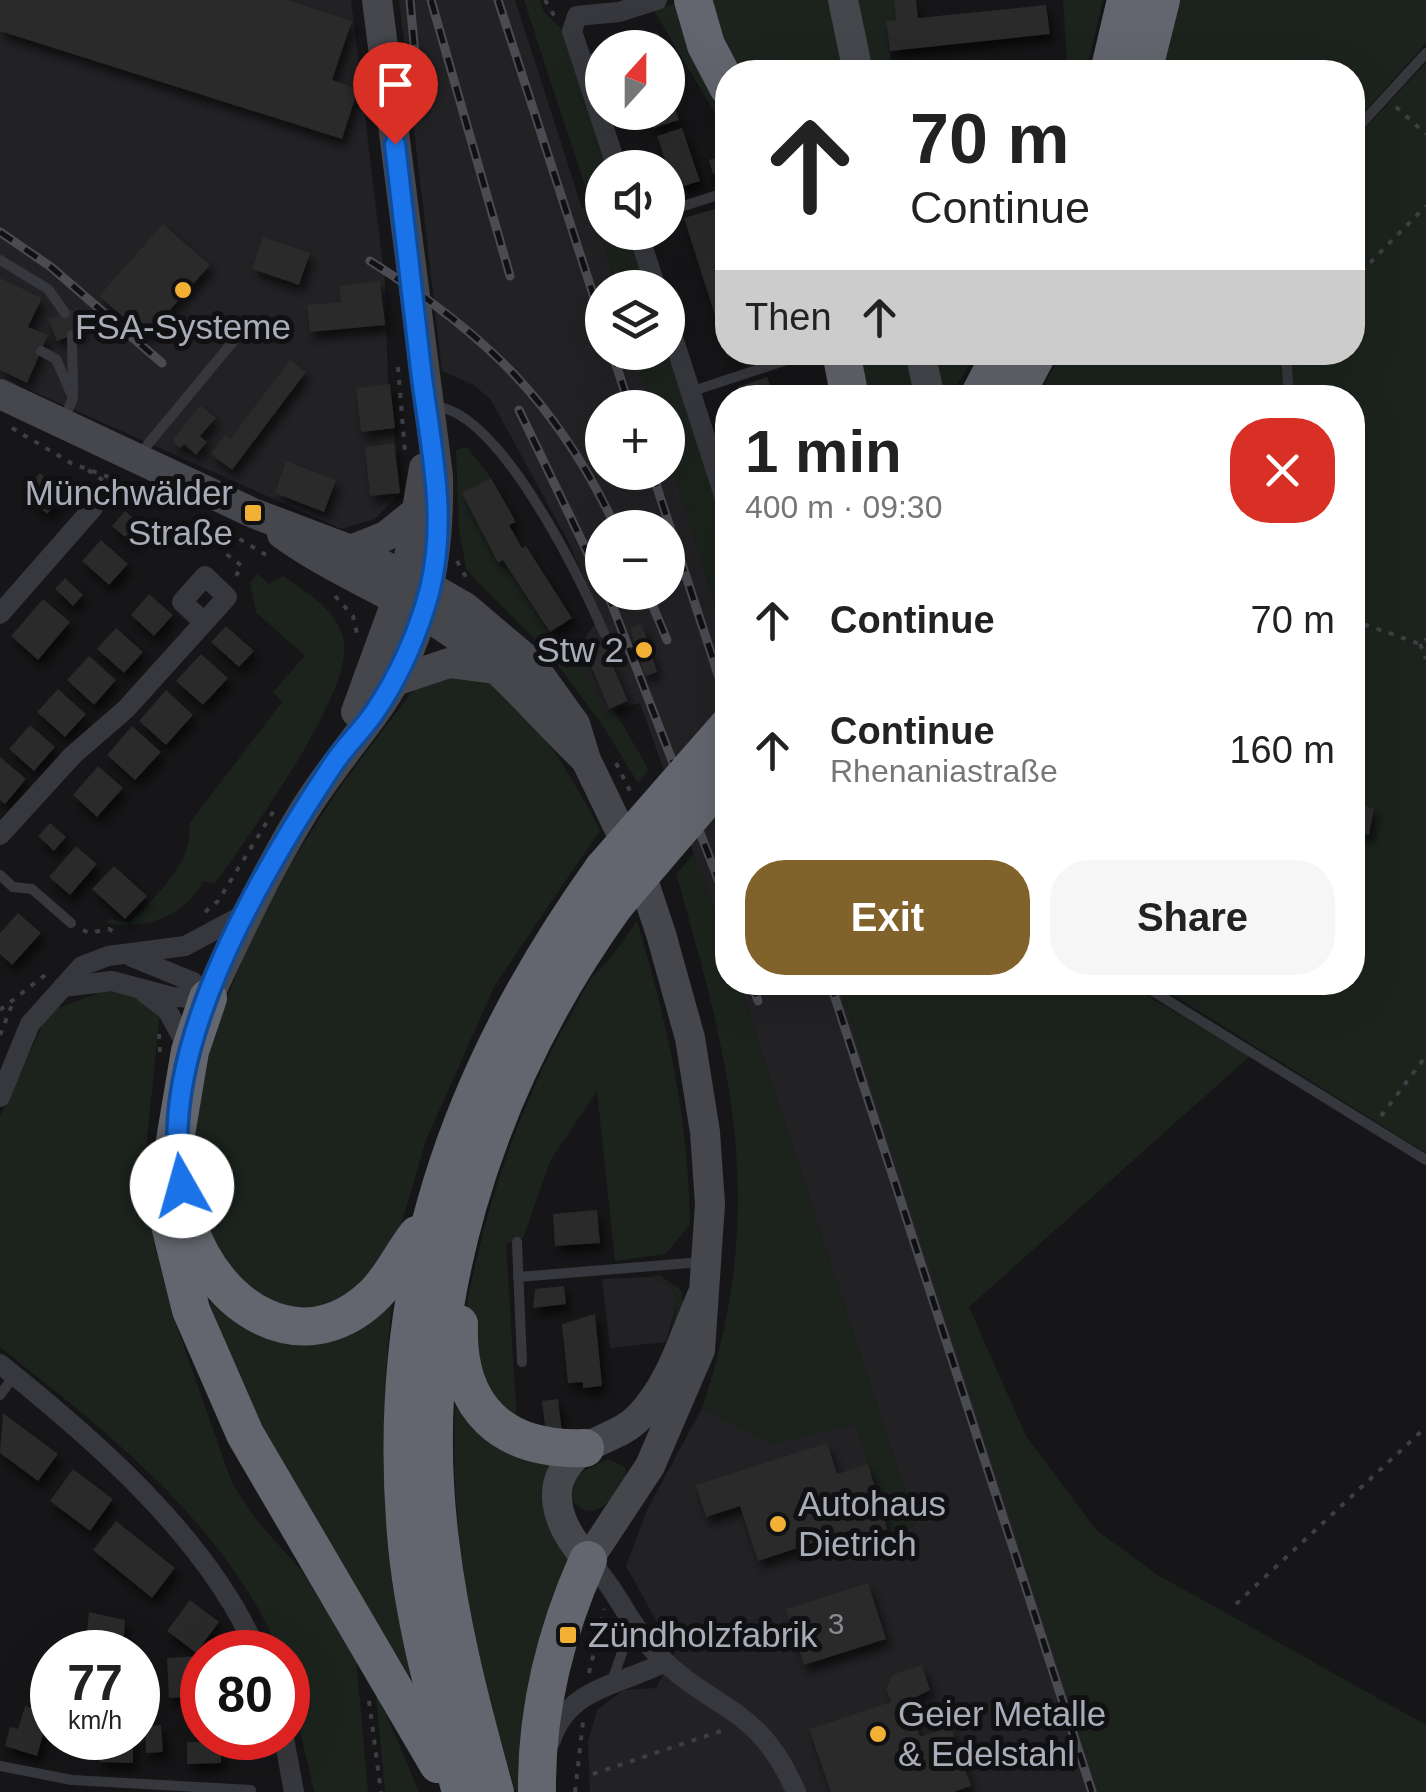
<!DOCTYPE html>
<meta charset="utf-8">
<style>
body{margin:0;font-family:Helvetica,sans-serif;background:#f6f6f6;color:#222;height:100vh;display:flex;flex-direction:column;font-size:38px;white-space:nowrap}
*{box-sizing:border-box;margin:0}
p{font-size:32px;color:#767676}
.icon{flex:none;width:55px;height:55px;fill:none;stroke:currentColor;stroke-width:2;stroke-linecap:round;stroke-linejoin:round}
.map{position:relative;flex:1;overflow:hidden}
.sheet{position:absolute;left:715px;top:385px;width:650px;height:610px;display:flex;flex-direction:column;background:#fff;border-radius:40px;box-shadow:0 10px 40px #0002}
.sheet>*{flex:none}
.hud{position:absolute;left:715px;top:60px;width:650px;height:305px;border-radius:40px;box-shadow:0 10px 40px #0002;background:#fff;color:#222;overflow:hidden}
.needle{width:65px;rotate:21deg}
.buttons{position:absolute;left:585px;top:30px;display:grid;gap:20px}
.buttons a{display:grid;place-items:center;width:100px;height:100px;border-radius:50%;background:#fff;box-shadow:0 10px 40px #0002;font-size:50px}
.speed{position:absolute;left:30px;top:1630px;display:flex;gap:20px;font-size:50px;font-weight:700;text-align:center}
.speed>*{display:grid;place-content:center;width:130px;height:130px;border-radius:50%;background:#fff;box-shadow:0 10px 40px #0002;line-height:1}
.speed small{font-size:25px;font-weight:400}
.speed .limit{border:15px solid #d22;background:#fff;color:#111}
.pin{position:absolute;display:grid;place-items:center;width:85px;height:85px;color:#fff;margin:-102px -42px;border-radius:50% 50% 50% 0;rotate:-45deg;box-shadow:0 0 10px #0007}
.pin .icon{rotate:45deg}
.me{position:absolute;width:110px;margin:-55px;rotate:353deg;stroke-linejoin:round;filter:drop-shadow(0 0 8px #0008)}
.turn{display:flex;align-items:center;gap:35px;height:210px;padding:0 30px;font-size:45px}
.turn .icon{width:130px;height:130px;stroke-width:2.5}
.turn b{display:block;font-size:70px;line-height:85px}
.then{display:flex;align-items:center;height:95px;padding:0 30px;background:#0003;gap:20px;font-size:38px}
.round{display:grid;place-items:center;flex:none;width:105px;height:105px;border-radius:40px;background:#f6f6f6}
.overview{display:flex;align-items:center;justify-content:space-between;height:170px;padding:0 30px}
h1{font-size:60px;font-weight:700;line-height:75px}
.button{display:flex;gap:20px;margin-top:auto;padding:20px 30px}
.button a{flex:1;height:115px;border-radius:40px;background:#80622a;color:#fff;font-size:40px;font-weight:700;line-height:115px;text-align:center}
.button a+a{background:#f6f6f6;color:#222}
ul{padding:0;list-style:none}
li{display:flex;align-items:center;gap:30px;height:130px;padding:0 30px}
li div{flex:1}
li b{display:block;font-size:38px}
li em{font-style:normal}
.map>svg:first-child{display:block}
.built{fill:#222225;fill-rule:evenodd}
.green{fill:#1c231d}
.building{fill:#29292c;filter:url(#shadow)}
.lines{fill:none;stroke-linecap:round;stroke-linejoin:round}
.path{stroke:#3d3f44;stroke-width:4;stroke-dasharray:5 8;stroke-linecap:butt}
.lane{stroke:#37383d;stroke-width:10}
.street{stroke:#37383d;stroke-width:20}
.secondary{stroke:#45474d;stroke-width:30}
.highway{stroke:#63666e;stroke-width:38}
.rail-casing{stroke:#4a4c52;stroke-width:9}
.rail{stroke:#111113;stroke-width:5;stroke-dasharray:15;stroke-linecap:butt}
.highway-bridge{stroke:#63666e;stroke-width:38}
.route-casing{stroke:#114b97;stroke-width:25}
.route{stroke:#1a73e8;stroke-width:18}
.poi-dot{fill:#f2b134;stroke:#111113;stroke-width:4}
.labels{text-anchor:middle;stroke-width:10;stroke-linejoin:round;paint-order:stroke}
.number-label{font-size:30px;fill:#888b94}
.poi-label{font-size:35px;fill:#a8adb8;stroke:#111113;text-anchor:start}
</style>
<div class="map">
<svg width="1426" height="1792" viewBox="0 0 1426 1792">
<defs>
<filter id="shadow"><feDropShadow dx="4.5" dy="8" stdDeviation="5" flood-color="#0009"/></filter>
</defs>
<rect width="100%" height="100%" fill="#161618"/>
<g class="built">
<path d="M 0,0 L 351,0 L 385,283 L 388,382 L 401,492 L 375,519 L 341,529 L 16,384 L 0,408 Z"/>
<path d="M 399,0 L 515,0 L 582,208 L 590,206 L 609,259 L 614,287 L 602,288 L 602,352 L 634,353 L 652,407 L 602,408 L 602,472 L 668,472 L 668,455 L 727,642 L 727,947 L 640,703 L 605,713 L 575,651 L 601,616 L 568,541 L 491,400 L 474,385 L 442,371 ZM 602,528 L 668,528 L 668,592 L 602,592 Z"/>
<path d="M 739,983 L 839,983 L 1099,1792 L 590,1792 L 588,1742 L 597,1710 L 623,1690 L 656,1688 L 678,1646 L 663,1633 L 626,1566 L 647,1510 L 702,1408 L 771,1444 L 856,1424 L 891,1536 L 916,1525 Z"/>
<path d="M 651,1277 L 671,1286 L 677,1302 L 666,1342 L 610,1348 L 602,1279 Z"/>
</g>
<g class="green">
<path d="M 524,0 L 540,0 L 544,12 L 566,34 L 608,167 L 602,168 L 602,232 L 628,233 L 646,287 L 614,287 L 609,259 Z"/>
<path d="M 698,0 L 833,0 L 848,72 L 733,72 Z"/>
<path d="M 859,0 L 894,0 L 896,20 L 886,22 L 892,72 L 871,72 L 856,4 Z"/>
<path d="M 1063,0 L 1103,0 L 1086,72 L 1029,72 L 1029,66 L 1067,62 Z"/>
<path d="M 1180,0 L 1426,0 L 1426,43 L 1353,125 L 1352,72 L 1163,72 Z"/>
<path d="M 681,2 L 727,101 L 727,133 L 653,9 Z"/>
<path d="M 1426,63 L 1426,1153 L 1154,983 L 1352,982 L 1352,398 L 1179,398 L 1117,387 L 1072,397 L 1037,398 L 1061,353 L 1352,352 L 1353,141 Z"/>
<path d="M 634,353 L 667,353 L 727,532 L 727,642 L 668,455 L 668,408 L 652,407 Z"/>
<path d="M 858,353 L 908,353 L 919,397 L 868,397 Z"/>
<path d="M 929,353 L 977,353 L 950,397 L 940,397 Z"/>
<path d="M 467,447 L 491,478 L 463,493 L 498,563 L 504,560 L 550,632 L 546,636 L 561,651 L 575,651 L 605,713 L 614,710 L 649,770 L 638,783 L 605,729 L 552,657 L 467,571 L 459,531 L 456,450 Z"/>
<path d="M 257,574 L 269,584 L 283,576 C 306,591 340,612 344,642 C 352,696 247,837 215,884 L 203,881 C 185,917 145,930 107,923 L 110,919 L 129,923 C 155,896 194,864 189,824 L 282,702 L 273,692 L 305,656 L 256,612 L 250,583 Z"/>
<path d="M 479,675 C 535,711 569,772 600,830 L 495,985 L 426,1140 L 399,1232 L 382,1269 L 312,1318 L 286,1317 L 205,1254 L 191,1198 L 193,1115 L 209,1043 L 250,941 L 293,860 L 338,790 L 421,680 Z"/>
<path d="M 694,854 L 727,948 L 728,982 L 739,983 L 916,1525 L 891,1537 L 856,1424 L 771,1444 L 702,1408 C 769,1209 732,1068 676,874 Z"/>
<path d="M 637,921 C 667,1022 689,1119 690,1225 L 665,1254 L 615,1261 L 597,1091 L 551,1159 L 523,1238 L 506,1243 L 517,1424 C 591,1467 646,1402 668,1338 C 674,1319 681,1305 671,1286 L 651,1277 L 659,1275 L 681,1290 L 683,1303 C 675,1336 666,1374 645,1401 C 588,1472 484,1441 466,1355 C 460,1324 470,1288 477,1258 C 497,1171 529,1088 573,1011 C 580,1000 587,981 597,972 C 610,961 625,938 637,921 Z"/>
<path d="M 839,983 L 1126,983 L 1250,1056 L 969,1307 L 1026,1436 L 1096,1530 L 1156,1574 L 1426,1725 L 1426,1792 L 1099,1792 Z"/>
<path d="M 104,991 L 134,995 L 160,1012 L 147,1139 L 148,1203 L 176,1324 L 232,1483 L 257,1521 L 303,1572 L 356,1658 L 368,1792 L 314,1792 L 288,1678 L 288,1652 L 280,1652 C 223,1522 110,1434 0,1347 L 0,1116 L 44,1022 L 58,1008 Z"/>
<path d="M 209,1301 L 254,1333 L 392,1305 C 376,1442 386,1545 411,1679 L 258,1426 Z"/>
<path d="M 456,1397 L 563,1458 L 580,1559 L 532,1792 L 516,1792 C 476,1665 447,1531 456,1397 Z"/>
<path d="M 608,1459 L 624,1466 L 627,1477 C 615,1497 594,1527 572,1500 L 576,1475 Z"/>
<path d="M 376,1696 L 381,1702 L 419,1792 L 385,1792 Z"/>
</g>
<g class="building">
<path d="M 0,0 L 288,0 L 352,21 L 332,80 L 358,89 L 342,139 L 0,31 Z"/>
<path d="M 894,0 L 916,0 L 918,18 L 1046,5 L 1050,34 L 890,51 L 886,21 L 896,20 Z"/>
<path d="M 675,109 L 679,120 L 654,128 L 650,116 Z"/>
<path d="M 682,128 L 700,181 L 675,189 L 657,136 Z"/>
<path d="M 728,154 L 728,170 L 713,174 L 709,160 Z"/>
<path d="M 715,209 L 728,249 L 728,352 L 739,353 L 728,357 L 684,218 Z"/>
<path d="M 163,224 L 210,265 L 146,337 L 99,296 Z"/>
<path d="M 263,237 L 310,253 L 299,285 L 252,269 Z"/>
<path d="M 0,278 L 42,298 L 28,327 L 48,335 L 27,383 L 0,370 Z"/>
<path d="M 380,281 L 385,325 L 310,332 L 307,305 L 341,302 L 339,286 Z"/>
<path d="M 78,308 L 86,330 L 57,341 L 48,319 Z"/>
<path d="M 290,360 L 306,372 L 232,470 L 211,454 L 225,435 L 230,439 Z"/>
<path d="M 767,377 L 774,398 L 742,398 L 738,387 Z"/>
<path d="M 390,384 L 395,428 L 361,432 L 356,388 Z"/>
<path d="M 200,405 L 216,418 L 200,436 L 207,442 L 196,455 L 184,444 L 180,448 L 172,441 Z"/>
<path d="M 394,443 L 400,493 L 370,496 L 365,447 Z"/>
<path d="M 286,461 L 336,480 L 324,512 L 275,493 Z"/>
<path d="M 40,473 L 64,495 L 47,514 L 23,492 Z"/>
<path d="M 491,478 L 516,522 L 509,525 L 522,548 L 526,546 L 572,618 L 550,632 L 503,560 L 498,563 L 462,493 Z"/>
<path d="M 125,511 L 146,529 L 133,544 L 112,526 Z"/>
<path d="M 101,540 L 128,564 L 109,585 L 82,561 Z"/>
<path d="M 65,578 L 83,595 L 73,606 L 55,589 Z"/>
<path d="M 149,594 L 173,615 L 154,636 L 131,615 Z"/>
<path d="M 43,599 L 70,622 L 38,660 L 11,636 Z"/>
<path d="M 642,624 L 657,672 L 645,676 L 630,628 Z"/>
<path d="M 226,626 L 254,651 L 239,667 L 211,642 Z"/>
<path d="M 116,628 L 143,652 L 124,673 L 97,649 Z"/>
<path d="M 603,644 L 628,701 L 609,709 L 585,651 Z"/>
<path d="M 201,654 L 228,678 L 203,705 L 176,681 Z"/>
<path d="M 89,656 L 116,680 L 94,705 L 67,680 Z"/>
<path d="M 58,689 L 86,714 L 65,737 L 37,712 Z"/>
<path d="M 166,690 L 193,715 L 166,745 L 139,721 Z"/>
<path d="M 30,725 L 55,747 L 34,771 L 9,749 Z"/>
<path d="M 132,726 L 161,752 L 135,780 L 107,755 Z"/>
<path d="M 0,757 L 26,779 L 5,804 L 0,800 Z"/>
<path d="M 98,766 L 123,788 L 97,817 L 73,795 Z"/>
<path d="M 1356,804 L 1374,808 L 1369,835 L 1352,832 Z"/>
<path d="M 50,823 L 66,837 L 54,851 L 38,836 Z"/>
<path d="M 76,846 L 97,864 L 70,895 L 49,877 Z"/>
<path d="M 114,866 L 147,896 L 125,919 L 92,889 Z"/>
<path d="M 18,913 L 41,933 L 12,965 L 0,954 L 0,933 Z"/>
<path d="M 597,1210 L 600,1243 L 555,1246 L 553,1214 Z"/>
<path d="M 564,1286 L 566,1304 L 533,1308 L 535,1289 Z"/>
<path d="M 595,1314 L 602,1386 L 583,1388 L 583,1382 L 568,1383 L 562,1324 Z"/>
<path d="M 558,1399 L 562,1432 L 546,1434 L 542,1401 Z"/>
<path d="M 3,1413 L 58,1454 L 38,1481 L 0,1453 Z"/>
<path d="M 827,1443 L 837,1474 L 868,1464 L 887,1529 L 858,1539 L 855,1529 L 758,1561 L 740,1506 L 706,1517 L 696,1485 Z"/>
<path d="M 73,1469 L 113,1499 L 90,1531 L 50,1501 Z"/>
<path d="M 116,1521 L 175,1568 L 152,1598 L 93,1550 Z"/>
<path d="M 868,1583 L 886,1639 L 804,1665 L 786,1609 Z"/>
<path d="M 190,1600 L 219,1622 L 196,1653 L 167,1631 Z"/>
<path d="M 89,1612 L 125,1620 L 123,1652 L 97,1651 L 99,1631 L 87,1630 Z"/>
<path d="M 202,1656 L 202,1696 L 169,1698 L 167,1658 Z"/>
<path d="M 922,1665 L 930,1690 L 908,1701 L 920,1737 L 951,1727 L 971,1786 L 954,1792 L 831,1792 L 809,1729 L 891,1702 L 886,1689 L 892,1675 Z"/>
<path d="M 25,1706 L 40,1710 L 36,1722 L 46,1725 L 37,1756 L 5,1746 L 10,1727 L 18,1729 Z"/>
<path d="M 161,1725 L 163,1752 L 146,1753 L 145,1726 Z"/>
<path d="M 100,1738 L 133,1738 L 133,1763 L 99,1762 Z"/>
<path d="M 204,1738 L 221,1738 L 221,1763 L 187,1764 L 187,1742 L 204,1742 Z"/>
</g>
<g class="lines">
<g class="path">
<path d="M 545,0 L 555,17"/>
<path d="M 1396,107 L 1426,134"/>
<path d="M 1352,281 L 1426,206"/>
<path d="M 398,367 L 405,452"/>
<path d="M 12,428 L 71,463 L 138,488"/>
<path d="M 88,470 L 118,491 L 109,501"/>
<path d="M 206,519 L 271,558"/>
<path d="M 220,531 L 221,550 L 242,566 L 234,579"/>
<path d="M 457,561 L 467,579"/>
<path d="M 335,596 L 353,616 L 357,634"/>
<path d="M 1352,620 L 1420,644 L 1426,639"/>
<path d="M 1420,644 L 1426,659"/>
<path d="M 616,763 L 632,795"/>
<path d="M 205,912 L 218,901 L 275,809"/>
<path d="M 83,930 L 89,933 L 109,929 L 119,935"/>
<path d="M 0,1010 L 49,972"/>
<path d="M 159,1034 L 160,1055"/>
<path d="M 0,1035 L 13,1002"/>
<path d="M 1381,1116 L 1426,1056"/>
<path d="M 1236,1604 L 1426,1427"/>
<path d="M 589,1673 L 604,1609"/>
<path d="M 369,1701 L 381,1792"/>
<path d="M 593,1774 L 721,1731"/>
<path d="M 575,1792 L 583,1722"/>
</g>
<g class="lane">
<path d="M 626,48 L 655,38"/>
<path d="M 582,62 L 602,55"/>
<path d="M 1352,134 L 1426,53"/>
<path d="M 668,211 L 727,192"/>
<path d="M 0,260 L 48,289 L 65,313"/>
<path d="M 72,335 L 73,393"/>
<path d="M 41,351 L 56,359 L 73,398 L 64,419"/>
<path d="M 1286,352 L 1289,398"/>
<path d="M 690,392 L 784,361"/>
<path d="M 431,406 C 498,406 580,578 604,633"/>
<path d="M 139,455 L 240,333"/>
<path d="M 0,875 L 13,887 L 32,889 L 71,923"/>
<path d="M 1138,982 L 1426,1160"/>
<path d="M 517,1242 L 522,1362"/>
<path d="M 518,1277 L 702,1262"/>
<path d="M 0,1395 L 14,1376"/>
<path d="M 612,1681 L 633,1621"/>
<path d="M 0,1766 L 72,1780 L 251,1790"/>
</g>
<g class="street">
<path d="M 617,168 L 572,31 L 577,16 L 619,12 L 657,0"/>
<path d="M 638,232 L 656,288"/>
<path d="M 668,322 L 728,508"/>
<path d="M 0,614 L 93,508"/>
<path d="M 0,835 L 73,755 L 126,709 L 227,597 L 205,576 L 182,602 L 204,622"/>
<path d="M 132,957 L 193,982 L 208,998"/>
<path d="M 63,987 L 112,981 L 172,997 L 208,998"/>
<path d="M 145,993 L 167,1010 L 190,1051"/>
<path d="M 0,1097 L 30,1024 L 82,966 L 108,956 L 185,946 L 247,913"/>
<path d="M 0,1364 C 95,1440 209,1539 257,1652"/>
<path d="M 588,1560 C 616,1587 629,1625 656,1653 C 712,1712 758,1703 796,1792"/>
<path d="M 284,1738 L 294,1792"/>
<path d="M 551,1740 C 569,1686 622,1685 665,1662"/>
</g>
<g class="secondary">
<path d="M 843,0 L 858,72"/>
<path d="M 920,352 L 930,398"/>
<path d="M 0,394 L 253,513 L 351,550 L 430,587 L 465,607 L 531,663 L 575,724 L 586,760 L 641,874 L 661,934 L 690,1038 L 705,1132 L 710,1204 L 700,1350 L 650,1466 L 588,1560 C 556,1525 539,1479 586,1448 C 603,1437 624,1433 639,1417 C 671,1385 685,1334 703,1293"/>
<path d="M 282,534 C 339,575 406,598 462,640 C 507,674 543,719 584,758"/>
<path d="M 351,550 L 386,536 L 417,511"/>
<path d="M 392,682 L 449,663 L 495,669"/>
<path d="M 356,712 L 406,575 L 424,468"/>
<path d="M 208,998 C 237,936 266,873 302,814 C 323,779 349,748 373,715 C 424,645 440,560 438,476 L 377,0"/>
</g>
<g class="highway">
<path d="M 693,0 L 706,45 L 728,87"/>
<path d="M 1109,72 L 1126,0"/>
<path d="M 1143,72 L 1161,0"/>
<path d="M 841,352 L 850,398"/>
<path d="M 978,398 L 1002,352"/>
<path d="M 1014,398 L 1038,352"/>
<path d="M 208,998 L 190,1051 L 167,1188 L 170,1225 L 191,1310 L 245,1434 L 438,1764"/>
<path d="M 189,1227 C 215,1306 300,1364 372,1297 C 391,1280 401,1255 417,1235"/>
<path d="M 459,1324 C 456,1408 502,1451 585,1448"/>
<path d="M 461,1792 C 438,1708 413,1621 406,1534 C 385,1281 457,1073 603,869"/>
<path d="M 495,1792 C 472,1709 450,1626 440,1540 C 412,1314 483,1088 615,905"/>
<path d="M 537,1792 C 536,1710 555,1634 588,1560"/>
</g>
<defs>
<g id="rail">
<path d="M 410,0 L 419,98"/>
<path d="M 431,0 L 510,276"/>
<path d="M 498,0 L 602,322"/>
<path d="M 0,232 L 51,267 L 162,363"/>
<path d="M 370,261 C 486,334 557,402 616,528"/>
<path d="M 612,352 L 630,408"/>
<path d="M 519,410 L 602,583"/>
<path d="M 652,472 L 728,705"/>
<path d="M 607,592 L 728,905"/>
<path d="M 647,592 L 667,640"/>
<path d="M 752,982 L 758,1001"/>
<path d="M 830,982 L 1092,1792"/>
</g>
</defs>
<use href="#rail" class="rail-casing"/>
<use href="#rail" class="rail"/>
<g class="highway-bridge">
<path d="M 603,869 L 728,726"/>
<path d="M 615,905 L 728,773"/>
</g>
</g>
<g class="lines">
<defs>
<path id="route" d="M 182,1186 C 154,1052 259,876 332,766 C 344,747 361,732 374,713 C 399,677 419,631 430,589 C 448,515 430,444 421,370 C 412,295 404,219 395,144"/>
</defs>
<use href="#route" class="route-casing"/>
<use href="#route" class="route"/>
</g>
<g class="poi-dot">
<circle cx="183" cy="290" r="10"/>
<rect x="243" y="503" width="20" height="20" rx="5"/>
<circle cx="644" cy="650" r="10"/>
<circle cx="778" cy="1524" r="10"/>
<rect x="558" y="1625" width="20" height="20" rx="5"/>
<circle cx="878" cy="1734" r="10"/>
</g>
<g class="labels">
<g class="number-label">
<text x="836" y="1634">3</text>
</g>
<g class="poi-label">
<text x="183" y="339" text-anchor="middle">FSA-Systeme</text>
<text x="233" y="505" text-anchor="end">Münchwälder<tspan x="233" dy="40">Straße</tspan></text>
<text x="624" y="662" text-anchor="end">Stw 2</text>
<text x="798" y="1516">Autohaus<tspan x="798" dy="40">Dietrich</tspan></text>
<text x="588" y="1647">Zündholzfabrik</text>
<text x="898" y="1726">Geier Metalle<tspan x="898" dy="40">&amp; Edelstahl</tspan></text>
</g>
</g>
</svg>
<div class="buttons">
<a><svg class="needle" viewBox="-14 -14 28 28"><path d="M0-13l5 13h-10z" fill="#e53935"/><path d="M0 13l5-13h-10z" fill="#767676"/></svg></a>
<a><svg class="icon" aria-label="sound" viewBox="0 0 24 24"><path d="M4 9h4l5-4v14l-5-4H4zM17 9q2 3 0 6"/></svg></a>
<a><svg class="icon" aria-label="layers" viewBox="0 0 24 24"><path d="M12 4l9 5-9 5-9-5zM3 14l9 5 9-5"/></svg></a>
<a>+</a>
<a>−</a>
</div>
<div class="speed"><div>77<small>km/h</small></div><div class="limit">80</div></div>
<div class="pin" style="left:395px;top:144px;background:#d93025"><svg class="icon" aria-label="arrive" viewBox="0 0 24 24"><path d="M6 21V4h12l-3 4 3 4H6"/></svg></div>
<svg class="me" style="left:182px;top:1186px" viewBox="-20 -20 40 40"><circle r="19" fill="#fff"/><path d="M0-13L10 11 0 6-10 11z" fill="#1a73e8"/></svg>
<div class="hud">
<div class="turn"><svg class="icon" aria-label="ahead" viewBox="0 0 24 24"><path d="M12 20V5M6 11l6-6 6 6"/></svg><div><b>70 m</b>Continue</div></div>
<div class="then">Then<svg class="icon" aria-label="ahead" viewBox="0 0 24 24"><path d="M12 20V5M6 11l6-6 6 6"/></svg></div>
</div>
<section class="sheet">
<div class="overview"><div><h1>1 min</h1><p>400 m · 09:30</p></div><a class="round" style="background:#d93025;color:#fff"><svg class="icon" aria-label="close" viewBox="0 0 24 24"><path d="M6 6l12 12M18 6L6 18"/></svg></a></div>
<ul>
<li><svg class="icon" aria-label="ahead" viewBox="0 0 24 24"><path d="M12 20V5M6 11l6-6 6 6"/></svg><div><b>Continue</b></div><em>70 m</em></li>
<li><svg class="icon" aria-label="ahead" viewBox="0 0 24 24"><path d="M12 20V5M6 11l6-6 6 6"/></svg><div><b>Continue</b><p>Rhenaniastraße</p></div><em>160 m</em></li>
</ul>
<div class="button"><a>Exit</a><a>Share</a></div>
</section>
</div>
